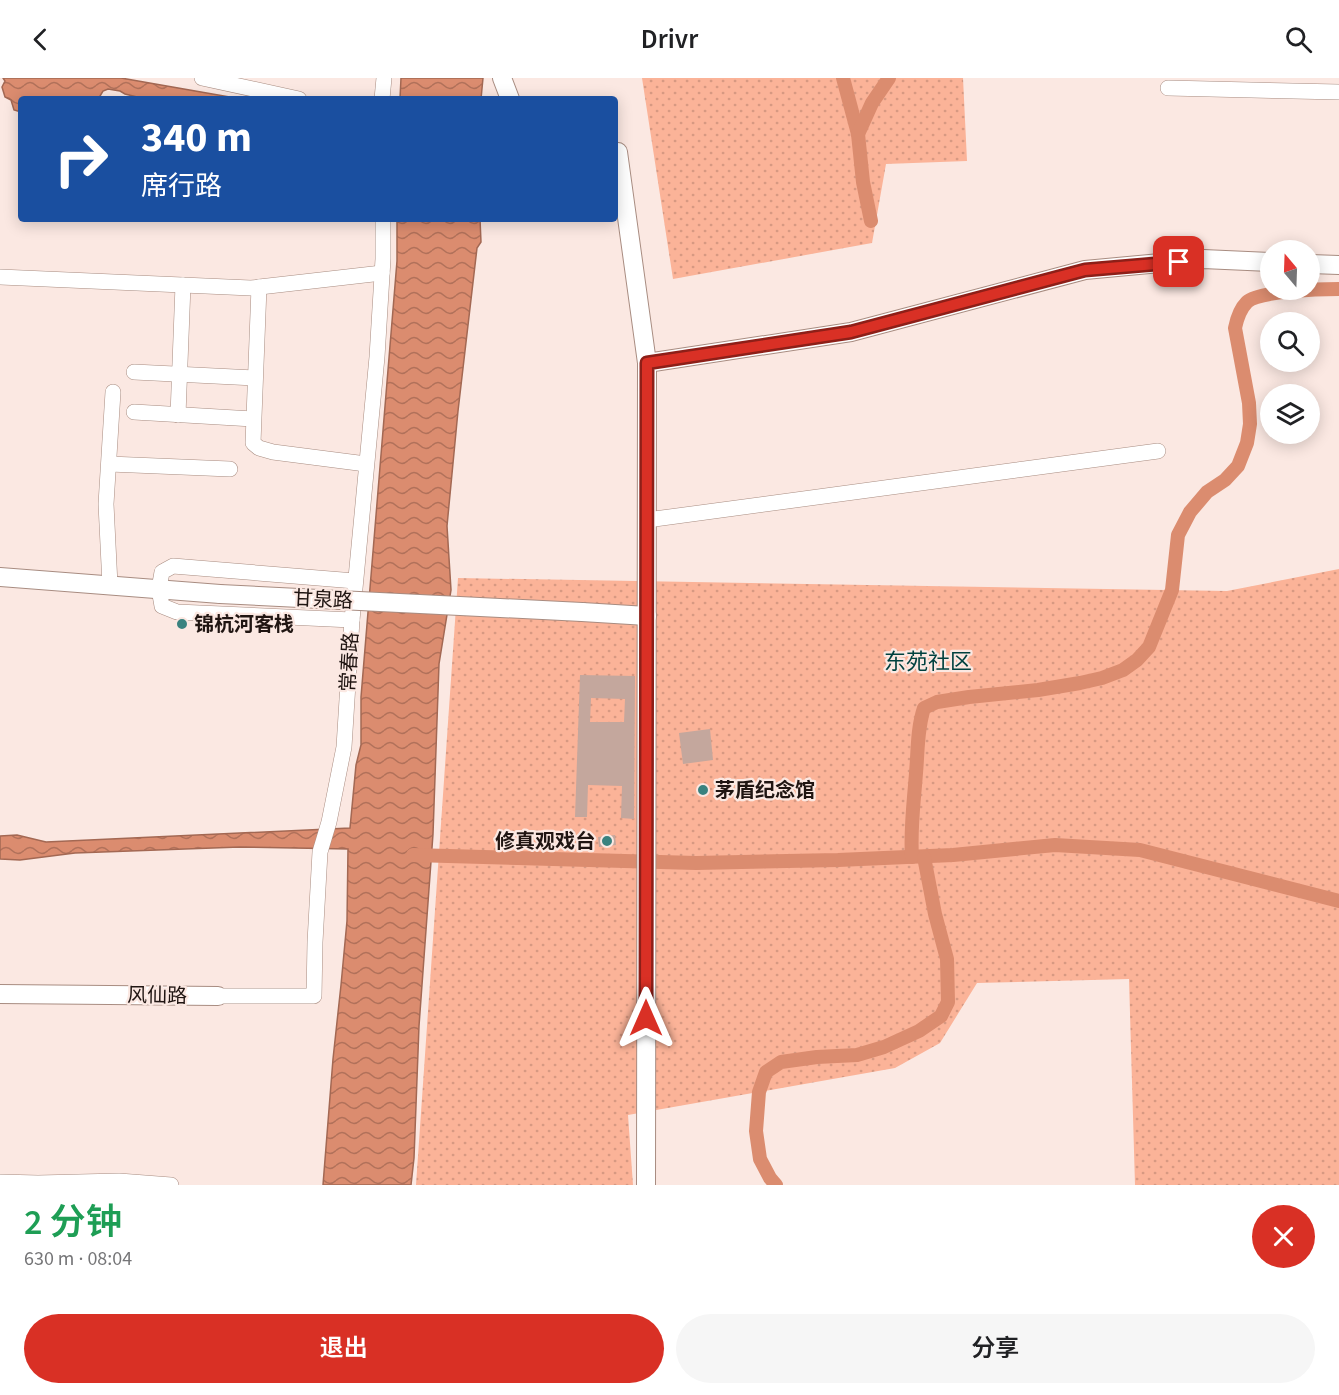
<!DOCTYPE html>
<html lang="zh">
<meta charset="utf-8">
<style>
body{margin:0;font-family:"Source Sans 3","Noto Sans SC",sans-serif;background:#f6f6f6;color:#202124;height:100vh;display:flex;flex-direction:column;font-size:22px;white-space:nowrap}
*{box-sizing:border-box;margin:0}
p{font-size:20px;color:#757577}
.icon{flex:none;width:33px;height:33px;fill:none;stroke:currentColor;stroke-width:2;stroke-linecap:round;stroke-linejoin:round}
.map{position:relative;height:1107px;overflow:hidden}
.details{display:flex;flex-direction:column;background:#fff;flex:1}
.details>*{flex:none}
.banner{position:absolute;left:18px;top:18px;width:600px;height:126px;border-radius:6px;box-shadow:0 3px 15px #0003;background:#1a4fa0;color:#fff;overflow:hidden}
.needle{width:39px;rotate:341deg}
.buttons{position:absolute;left:1260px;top:162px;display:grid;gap:12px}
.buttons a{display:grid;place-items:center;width:60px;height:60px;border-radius:50%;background:#fff;box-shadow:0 3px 15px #0003;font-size:30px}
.pin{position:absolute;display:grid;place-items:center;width:51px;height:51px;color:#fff;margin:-26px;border-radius:12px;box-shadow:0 3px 9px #0006}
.me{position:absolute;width:66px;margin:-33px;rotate:0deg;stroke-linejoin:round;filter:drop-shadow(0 0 4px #0008)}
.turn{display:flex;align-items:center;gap:21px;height:126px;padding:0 24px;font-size:27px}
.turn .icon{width:78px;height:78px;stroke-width:2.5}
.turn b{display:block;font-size:42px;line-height:51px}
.round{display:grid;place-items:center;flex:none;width:63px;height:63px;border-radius:32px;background:#f6f6f6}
.headline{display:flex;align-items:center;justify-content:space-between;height:102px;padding:0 24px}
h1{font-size:36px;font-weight:600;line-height:45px;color:#1e9e55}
.cta{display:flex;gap:12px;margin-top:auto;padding:12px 24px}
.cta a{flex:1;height:69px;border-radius:36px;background:#d93025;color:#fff;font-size:24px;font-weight:600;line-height:69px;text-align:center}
.cta a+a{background:#f6f6f6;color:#202124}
header{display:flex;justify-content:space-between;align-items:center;height:78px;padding:0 24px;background:#fff;font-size:27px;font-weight:600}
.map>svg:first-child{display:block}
.park{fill:url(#park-dots)}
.water{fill:url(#water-waves);stroke:#a36853;stroke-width:1.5}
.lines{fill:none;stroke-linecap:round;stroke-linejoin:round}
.canal{stroke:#db8c6f;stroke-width:14}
.building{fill:#c4a79d;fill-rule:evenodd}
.minor-casing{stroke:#a88c81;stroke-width:16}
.tertiary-casing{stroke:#a88c81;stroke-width:20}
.minor{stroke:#fff;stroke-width:15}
.tertiary{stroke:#fff;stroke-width:18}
.tertiary-bridge-casing{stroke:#a88c81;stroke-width:20;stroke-linecap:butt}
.tertiary-bridge{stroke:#fff;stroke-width:18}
.route-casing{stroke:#8d1f18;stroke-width:15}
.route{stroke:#d93025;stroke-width:10}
.poi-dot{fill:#3a827f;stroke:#fbe8e2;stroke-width:2}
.labels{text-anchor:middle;stroke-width:4.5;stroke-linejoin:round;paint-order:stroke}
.street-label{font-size:20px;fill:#201512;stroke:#fbe8e2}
.poi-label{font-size:20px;font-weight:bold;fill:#201512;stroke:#fbe8e2;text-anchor:start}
.quarter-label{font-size:22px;fill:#00413f;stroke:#fbe8e2}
</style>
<header><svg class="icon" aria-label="back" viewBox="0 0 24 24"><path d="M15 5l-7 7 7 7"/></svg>Drivr<svg class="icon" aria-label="search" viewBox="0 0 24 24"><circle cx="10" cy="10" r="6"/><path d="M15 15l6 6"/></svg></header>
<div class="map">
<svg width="1339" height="1107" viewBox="0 0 1339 1107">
<defs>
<pattern id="park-dots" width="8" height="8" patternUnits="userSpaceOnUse" patternTransform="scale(1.5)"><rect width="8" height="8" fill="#fbb398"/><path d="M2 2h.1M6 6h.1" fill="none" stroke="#d79982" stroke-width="1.8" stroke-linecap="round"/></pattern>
<pattern id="water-waves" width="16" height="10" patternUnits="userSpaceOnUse" patternTransform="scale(1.5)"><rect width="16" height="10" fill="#db8c6f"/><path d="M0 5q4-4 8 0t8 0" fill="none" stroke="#b1715a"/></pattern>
</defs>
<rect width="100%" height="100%" fill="#fbe8e2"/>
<g class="park">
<path d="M 642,0 L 963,0 L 967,83 L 886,86 L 872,165 L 673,201 Z"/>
<path d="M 1339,491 L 1339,1107 L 1135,1107 L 1129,901 L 977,905 L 940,965 L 895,990 L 628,1037 L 633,1107 L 416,1107 L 458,500 L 1227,513 Z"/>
</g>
<g class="water">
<path d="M 3,0 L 121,0 L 241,21 L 145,21 L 125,16 L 120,13 L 108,11 L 103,13 L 100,18 L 100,21 L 21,21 L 21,34 L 14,32 L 11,22 L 5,19 L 2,9 L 5,3 Z"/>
<path d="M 401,0 L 483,0 L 481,21 L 400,21 Z"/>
<path d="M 397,141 L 480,141 L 481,164 L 477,170 L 458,333 L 447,448 L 451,512 L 439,586 L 433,756 L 419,948 L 414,1080 L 411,1107 L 323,1107 L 333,981 L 341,907 L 347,843 L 348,771 L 240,769 L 75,775 L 20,782 L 0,781 L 0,758 L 17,757 L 46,764 L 350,750 L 356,687 L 361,667 L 361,619 L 397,183 Z"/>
</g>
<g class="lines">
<g class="canal">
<path d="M 843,0 L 858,56 L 863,104 L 871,143"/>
<path d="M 858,56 L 872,25 L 889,0"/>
<path d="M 413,777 L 696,785 L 838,782 L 953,777 L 1055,767 L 1140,772 L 1339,823"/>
<path d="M 912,779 C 910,751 914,723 916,695 C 918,673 917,651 924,630 L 937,624 L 969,619 L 1038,612 L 1080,605 L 1102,600 L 1123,592 L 1137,582 L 1149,569 L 1172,512 L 1178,457 L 1190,434 L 1207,414 L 1225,402 L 1238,388 L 1247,365 L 1250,346 L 1249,325 L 1235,250 C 1237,240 1240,231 1247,224 C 1258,213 1321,211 1339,211"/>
<path d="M 776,1107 L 770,1100 L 760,1081 L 756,1053 L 759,1014 L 766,994 L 781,984 L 817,979 L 857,977 L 884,969 L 919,953 L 941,938 L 948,924 L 947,881 L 935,836 L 924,779"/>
</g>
</g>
<g class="building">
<path d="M 580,597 L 635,598 L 634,741 L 621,740 L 622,708 L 588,707 L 587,739 L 575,739 ZM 591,620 L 625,621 L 624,644 L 590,644 Z"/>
<path d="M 710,651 L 713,682 L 683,686 L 679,655 Z"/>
<path d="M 615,757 L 616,767 L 599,769 L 598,759 Z"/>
</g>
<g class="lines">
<defs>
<g id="minor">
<path d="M 202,0 L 299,21"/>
<path d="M 1168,10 L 1339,14"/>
<path d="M 382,21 L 384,0"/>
<path d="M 0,199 L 251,210 L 382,195"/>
<path d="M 259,209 L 253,365 L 259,370 L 273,374 L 366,386"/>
<path d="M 134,294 L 255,300"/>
<path d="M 134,334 L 253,341"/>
<path d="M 178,337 L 183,207"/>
<path d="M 109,386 L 230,391"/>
<path d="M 647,442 L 1158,373"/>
<path d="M 110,507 L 106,426 L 113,314"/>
<path d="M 352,542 L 177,534 L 162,528 L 159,511 L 162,494 L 173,488 L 355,503"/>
<path d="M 218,918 L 314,918 L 315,864 L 320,774 L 329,744 L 344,669 L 352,542 L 377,279 L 383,181 L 383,141"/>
<path d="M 0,1104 L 38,1105 L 119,1103 L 171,1107"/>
</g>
<g id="tertiary">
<path d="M 502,0 L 510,21"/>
<path d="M 615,74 L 618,74 L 647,285 L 646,1107"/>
<path d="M 1310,186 L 1339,187"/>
<path d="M 647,285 L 851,254 L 1085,192 L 1203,181 L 1270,184"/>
<path d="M 0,499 L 220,516"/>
<path d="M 582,534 L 647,538"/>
<path d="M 0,916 L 218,918"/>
</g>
</defs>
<use href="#minor" class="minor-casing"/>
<use href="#tertiary" class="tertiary-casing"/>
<use href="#minor" class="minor"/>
<use href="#tertiary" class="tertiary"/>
<defs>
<path id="tertiary-bridge" d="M 220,516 L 582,534"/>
</defs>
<use href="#tertiary-bridge" class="tertiary-bridge-casing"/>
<use href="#tertiary-bridge" class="tertiary-bridge"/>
</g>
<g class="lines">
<defs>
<path id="route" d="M 646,940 L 647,285 L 851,254 L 1085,192 L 1179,184"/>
</defs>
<use href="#route" class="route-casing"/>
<use href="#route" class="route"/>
</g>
<g class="poi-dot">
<circle cx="182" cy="546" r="6"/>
<circle cx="703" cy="712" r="6"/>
<circle cx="607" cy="763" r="6"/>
</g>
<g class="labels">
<g class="street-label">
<text transform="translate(323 521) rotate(3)" y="7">甘泉路</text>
<text transform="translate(349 584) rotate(-87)" y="7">常春路</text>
<text transform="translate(157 917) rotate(1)" y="7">风仙路</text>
</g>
<g class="poi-label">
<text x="194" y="553">锦杭河客栈</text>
<text x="715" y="719">茅盾纪念馆</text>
<text x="595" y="770" text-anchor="end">修真观戏台</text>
</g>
<g class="quarter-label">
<text x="928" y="591">东苑社区</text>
</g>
</g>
</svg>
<div class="buttons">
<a><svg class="needle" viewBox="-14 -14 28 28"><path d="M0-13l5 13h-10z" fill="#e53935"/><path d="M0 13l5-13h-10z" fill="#757577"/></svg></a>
<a><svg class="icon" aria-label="search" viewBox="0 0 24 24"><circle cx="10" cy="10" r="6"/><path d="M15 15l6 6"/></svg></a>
<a><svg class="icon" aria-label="layers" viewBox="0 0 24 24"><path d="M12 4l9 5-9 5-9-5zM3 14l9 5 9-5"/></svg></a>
</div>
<div class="pin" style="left:1179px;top:184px;background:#d93025"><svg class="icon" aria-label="arrive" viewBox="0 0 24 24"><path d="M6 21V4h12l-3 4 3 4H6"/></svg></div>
<svg class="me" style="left:646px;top:940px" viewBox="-20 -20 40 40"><path d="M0-17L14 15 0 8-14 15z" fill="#d93025" stroke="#fff" stroke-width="4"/></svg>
<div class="banner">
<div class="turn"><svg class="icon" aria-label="right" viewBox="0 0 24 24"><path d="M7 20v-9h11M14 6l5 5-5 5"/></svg><div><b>340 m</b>席行路</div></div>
</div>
</div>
<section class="details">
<div class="headline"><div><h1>2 分钟</h1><p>630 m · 08:04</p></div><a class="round" style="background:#d93025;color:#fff"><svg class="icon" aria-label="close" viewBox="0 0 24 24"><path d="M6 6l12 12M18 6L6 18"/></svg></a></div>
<div class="cta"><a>退出</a><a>分享</a></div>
</section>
